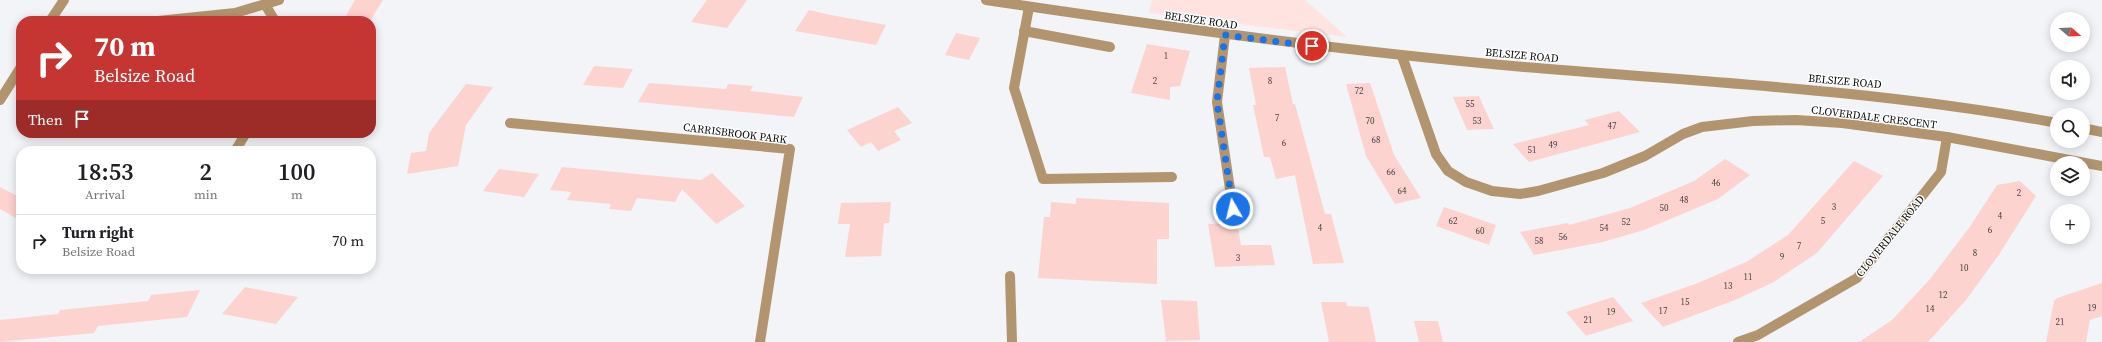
<!DOCTYPE html>
<style>
body{margin:0;font-family:"Source Serif 4",serif;background:#f2f2f2;color:#202124;height:100vh;display:flex;flex-direction:column;font-size:15px;white-space:nowrap}
*{box-sizing:border-box;margin:0}
p{font-size:13px;color:#757577}
.icon{flex:none;width:22px;height:22px;fill:none;stroke:currentColor;stroke-width:2;stroke-linecap:round;stroke-linejoin:round}
.map{position:relative;flex:1;overflow:hidden}
.sheet{position:absolute;left:16px;top:146px;width:360px;height:128px;display:flex;flex-direction:column;background:#fff;border-radius:16px;box-shadow:0 2px 10px #0003}
.sheet>*{flex:none}
.top-card{position:absolute;left:16px;top:16px;width:360px;height:122px;border-radius:16px;box-shadow:0 2px 10px #0003;background:#c53633;color:#fff;overflow:hidden}
.needle{width:26px;rotate:109deg}
.tools{position:absolute;left:2050px;top:12px;display:grid;gap:8px}
.tools a{display:grid;place-items:center;width:40px;height:40px;border-radius:50%;background:#fff;box-shadow:0 2px 10px #0003;font-size:20px}
.pin{position:absolute;display:grid;place-items:center;width:34px;height:34px;color:#fff;margin:-17px;border:2px solid #fff;border-radius:50%;box-shadow:0 1px 4px #0007}
.me{position:absolute;width:44px;margin:-22px;rotate:352deg;stroke-linejoin:round;filter:drop-shadow(0 0 3px #0008)}
.turn{display:flex;align-items:center;gap:14px;height:84px;padding:0 12px;font-size:18px}
.turn .icon{width:52px;height:52px;stroke-width:2.5}
.turn b{display:block;font-size:28px;line-height:34px}
.then{display:flex;align-items:center;height:38px;padding:0 12px;background:#0003;gap:8px;font-size:15px}
.eta{display:flex;justify-content:space-evenly;align-items:center;height:68px;text-align:center}
.eta b{font-size:24px;font-weight:600;line-height:28px}
ul{padding:0;list-style:none}
li{display:flex;align-items:center;gap:12px;height:52px;padding:0 12px;border-top:1px solid #e0e0e0}
li div{flex:1}
li b{display:block;font-size:15px}
li em{font-style:normal}
.map>svg:first-child{display:block}
.commercial{fill:#fee3e1}
.building{fill:#fdd3d0}
.lines{fill:none;stroke-linecap:round;stroke-linejoin:round}
.service{stroke:#b2956f;stroke-width:10}
.minor{stroke:#b2956f;stroke-width:10}
.tertiary{stroke:#b2956f;stroke-width:10}
.route{stroke:#1a73e8;stroke-width:7;stroke-dasharray:0 12.6}
.labels{text-anchor:middle;stroke-width:3;stroke-linejoin:round;paint-order:stroke}
.number-label{font-size:9px;fill:#483e3e}
.street-label{font-size:11px;fill:#0c0d0e;stroke:#fff}
</style>
<div class="map">
<svg width="2102" height="342" viewBox="0 0 2102 342">
<rect width="100%" height="100%" fill="#f2f4f7"/>
<path class="commercial" d="M 1152,0 L 1305,0 L 1347,37 L 1149,13 Z"/>
<g class="building">
<path d="M 355,0 L 383,0 L 370,21 L 343,21 Z"/>
<path d="M 707,0 L 747,0 L 727,28 L 691,22 Z"/>
<path d="M 809,10 L 831,15 L 886,25 L 876,45 L 795,31 Z"/>
<path d="M 956,33 L 980,38 L 969,60 L 945,55 Z"/>
<path d="M 1147,44 L 1190,51 L 1180,86 L 1170,87 L 1170,100 L 1131,93 Z"/>
<path d="M 594,66 L 633,69 L 623,88 L 583,85 Z"/>
<path d="M 1285,67 L 1293,104 L 1295,104 L 1325,214 L 1331,214 L 1344,263 L 1313,264 L 1295,175 L 1276,179 L 1270,157 L 1264,157 L 1253,105 L 1256,105 L 1249,68 Z"/>
<path d="M 649,83 L 726,89 L 728,84 L 753,86 L 750,91 L 803,97 L 794,117 L 638,102 Z"/>
<path d="M 1370,83 L 1394,155 L 1421,198 L 1395,204 L 1366,156 L 1346,84 Z"/>
<path d="M 466,84 L 493,87 L 466,125 L 458,166 L 407,174 L 411,153 L 426,151 L 429,133 Z"/>
<path d="M 1479,96 L 1486,112 L 1494,129 L 1467,130 L 1453,97 Z"/>
<path d="M 898,107 L 912,123 L 894,131 L 901,140 L 878,151 L 871,142 L 861,147 L 847,130 Z"/>
<path d="M 1619,111 L 1640,132 L 1529,162 L 1513,144 L 1589,125 L 1585,120 Z"/>
<path d="M 1725,159 L 1750,175 L 1718,199 L 1644,230 L 1603,242 L 1534,255 L 1520,232 L 1568,223 L 1569,225 L 1630,208 L 1694,181 Z"/>
<path d="M 1854,161 L 1883,176 L 1817,253 L 1772,283 L 1735,300 L 1663,327 L 1641,303 L 1698,283 L 1746,262 L 1788,235 Z"/>
<path d="M 562,167 L 701,180 L 712,173 L 745,206 L 716,224 L 682,189 L 675,202 L 637,198 L 631,211 L 609,209 L 611,204 L 567,200 L 571,192 L 550,190 Z"/>
<path d="M 499,169 L 539,174 L 524,197 L 483,191 Z"/>
<path d="M 2020,181 L 2036,196 L 1998,256 L 1966,300 L 1928,342 L 1859,342 L 1892,320 L 1930,279 L 1969,228 L 1997,185 Z"/>
<path d="M 0,187 L 21,198 L 21,221 L 0,209 Z"/>
<path d="M 1076,198 L 1169,203 L 1169,239 L 1157,239 L 1157,284 L 1038,278 L 1044,217 L 1050,217 L 1051,202 L 1076,204 Z"/>
<path d="M 891,202 L 889,223 L 884,223 L 881,256 L 845,257 L 850,224 L 838,224 L 841,203 Z"/>
<path d="M 1444,207 L 1496,225 L 1489,245 L 1436,226 Z"/>
<path d="M 1237,223 L 1241,245 L 1271,245 L 1275,265 L 1215,267 L 1208,224 Z"/>
<path d="M 2102,283 L 2102,316 L 2090,320 L 2086,342 L 2046,342 L 2054,301 L 2057,298 Z"/>
<path d="M 245,287 L 265,291 L 298,297 L 276,324 L 222,314 Z"/>
<path d="M 200,290 L 187,317 L 98,326 L 94,333 L 0,342 L 0,320 L 58,314 L 60,310 L 148,301 L 151,295 Z"/>
<path d="M 1613,297 L 1633,321 L 1586,336 L 1566,312 Z"/>
<path d="M 1161,300 L 1197,301 L 1200,340 L 1166,341 Z"/>
<path d="M 1321,302 L 1346,302 L 1347,306 L 1369,307 L 1376,342 L 1329,342 Z"/>
<path d="M 1414,321 L 1438,321 L 1443,342 L 1419,342 Z"/>
</g>
<g class="lines">
<g class="service">
<path d="M 1029,7 L 1014,88 L 1043,179 L 1172,177"/>
<path d="M 1024,31 L 1110,47"/>
<path d="M 1010,276 L 1012,342"/>
</g>
<g class="minor">
<path d="M 266,6 L 275,21"/>
<path d="M 50,21 L 64,0"/>
<path d="M 158,21 L 235,13 L 279,0"/>
<path d="M 1225,35 L 1217,102 L 1233,209"/>
<path d="M 1402,56 L 1436,154 L 1448,171 L 1466,182 L 1492,191 L 1520,194 L 1538,191 L 1603,173 L 1645,156 L 1683,134 L 1702,127 L 1753,121 L 1796,120 L 1842,123 L 1947,137 L 2102,166"/>
<path d="M 0,100 L 21,67"/>
<path d="M 510,123 L 790,149 L 760,342"/>
<path d="M 235,151 L 246,133"/>
<path d="M 1738,342 L 1758,335 L 1857,278 L 1941,172 L 1947,137"/>
</g>
<g class="tertiary">
<path d="M 986,0 C 1165,27 1344,51 1524,67 C 1703,82 1879,90 2057,123"/>
<path d="M 2083,128 L 2102,132"/>
</g>
</g>
<g class="lines">
<path class="route" d="M 1233,209 L 1217,102 L 1225,35 L 1312,46"/>
</g>
<g class="labels">
<g class="number-label">
<text x="1166" y="59">1</text>
<text x="1155" y="84">2</text>
<text x="1270" y="84">8</text>
<text x="1359" y="94">72</text>
<text x="1470" y="107">55</text>
<text x="1277" y="121">7</text>
<text x="1370" y="124">70</text>
<text x="1477" y="124">53</text>
<text x="1612" y="129">47</text>
<text x="1376" y="143">68</text>
<text x="1284" y="146">6</text>
<text x="1553" y="148">49</text>
<text x="1532" y="153">51</text>
<text x="1391" y="175">66</text>
<text x="1716" y="186">46</text>
<text x="1402" y="194">64</text>
<text x="2019" y="196">2</text>
<text x="1684" y="203">48</text>
<text x="1834" y="210">3</text>
<text x="1664" y="211">50</text>
<text x="2000" y="219">4</text>
<text x="1453" y="224">62</text>
<text x="1823" y="224">5</text>
<text x="1626" y="225">52</text>
<text x="1320" y="231">4</text>
<text x="1604" y="231">54</text>
<text x="1990" y="233">6</text>
<text x="1480" y="234">60</text>
<text x="1563" y="240">56</text>
<text x="1539" y="244">58</text>
<text x="1799" y="249">7</text>
<text x="1975" y="256">8</text>
<text x="1782" y="260">9</text>
<text x="1238" y="261">3</text>
<text x="1964" y="271">10</text>
<text x="1748" y="280">11</text>
<text x="1728" y="289">13</text>
<text x="1943" y="298">12</text>
<text x="1685" y="305">15</text>
<text x="2092" y="311">19</text>
<text x="1930" y="312">14</text>
<text x="1663" y="314">17</text>
<text x="1611" y="315">19</text>
<text x="1588" y="323">21</text>
<text x="2060" y="325">21</text>
</g>
<g class="street-label">
<text transform="translate(1201 20) rotate(8)" y="4">BELSIZE ROAD</text>
<text transform="translate(1522 55) rotate(5)" y="4">BELSIZE ROAD</text>
<text transform="translate(1845 81) rotate(5)" y="4">BELSIZE ROAD</text>
<text transform="translate(1874 117) rotate(7)" y="4">CLOVERDALE CRESCENT</text>
<text transform="translate(735 133) rotate(7)" y="4">CARRISBROOK PARK</text>
<text transform="translate(1890 236) rotate(-51)" y="4">CLOVERDALE ROAD</text>
</g>
</g>
</svg>
<div class="tools">
<a><svg class="needle" viewBox="-14 -14 28 28"><path d="M0-13l5 13h-10z" fill="#e53935"/><path d="M0 13l5-13h-10z" fill="#757577"/></svg></a>
<a><svg class="icon" aria-label="sound" viewBox="0 0 24 24"><path d="M4 9h4l5-4v14l-5-4H4zM17 9q2 3 0 6"/></svg></a>
<a><svg class="icon" aria-label="search" viewBox="0 0 24 24"><circle cx="10" cy="10" r="6"/><path d="M15 15l6 6"/></svg></a>
<a><svg class="icon" aria-label="layers" viewBox="0 0 24 24"><path d="M12 4l9 5-9 5-9-5zM3 14l9 5 9-5"/></svg></a>
<a>+</a>
</div>
<div class="pin" style="left:1312px;top:46px;background:#d93025"><svg class="icon" aria-label="arrive" viewBox="0 0 24 24"><path d="M6 21V4h12l-3 4 3 4H6"/></svg></div>
<svg class="me" style="left:1233px;top:209px" viewBox="-20 -20 40 40"><circle r="17" fill="#1a73e8" stroke="#fff" stroke-width="3"/><path d="M0-11L8 9 0 5-8 9z" fill="#fff"/></svg>
<div class="top-card">
<div class="turn"><svg class="icon" aria-label="right" viewBox="0 0 24 24"><path d="M7 20v-9h11M14 6l5 5-5 5"/></svg><div><b>70 m</b>Belsize Road</div></div>
<div class="then">Then<svg class="icon" aria-label="arrive" viewBox="0 0 24 24"><path d="M6 21V4h12l-3 4 3 4H6"/></svg></div>
</div>
<section class="sheet">
<div class="eta">
<div><b>18:53</b><p>Arrival</p></div>
<div><b>2</b><p>min</p></div>
<div><b>100</b><p>m</p></div>
</div>
<ul>
<li><svg class="icon" aria-label="right" viewBox="0 0 24 24"><path d="M7 20v-9h11M14 6l5 5-5 5"/></svg><div><b>Turn right</b><p>Belsize Road</p></div><em>70 m</em></li>
</ul>
</section>
</div>
